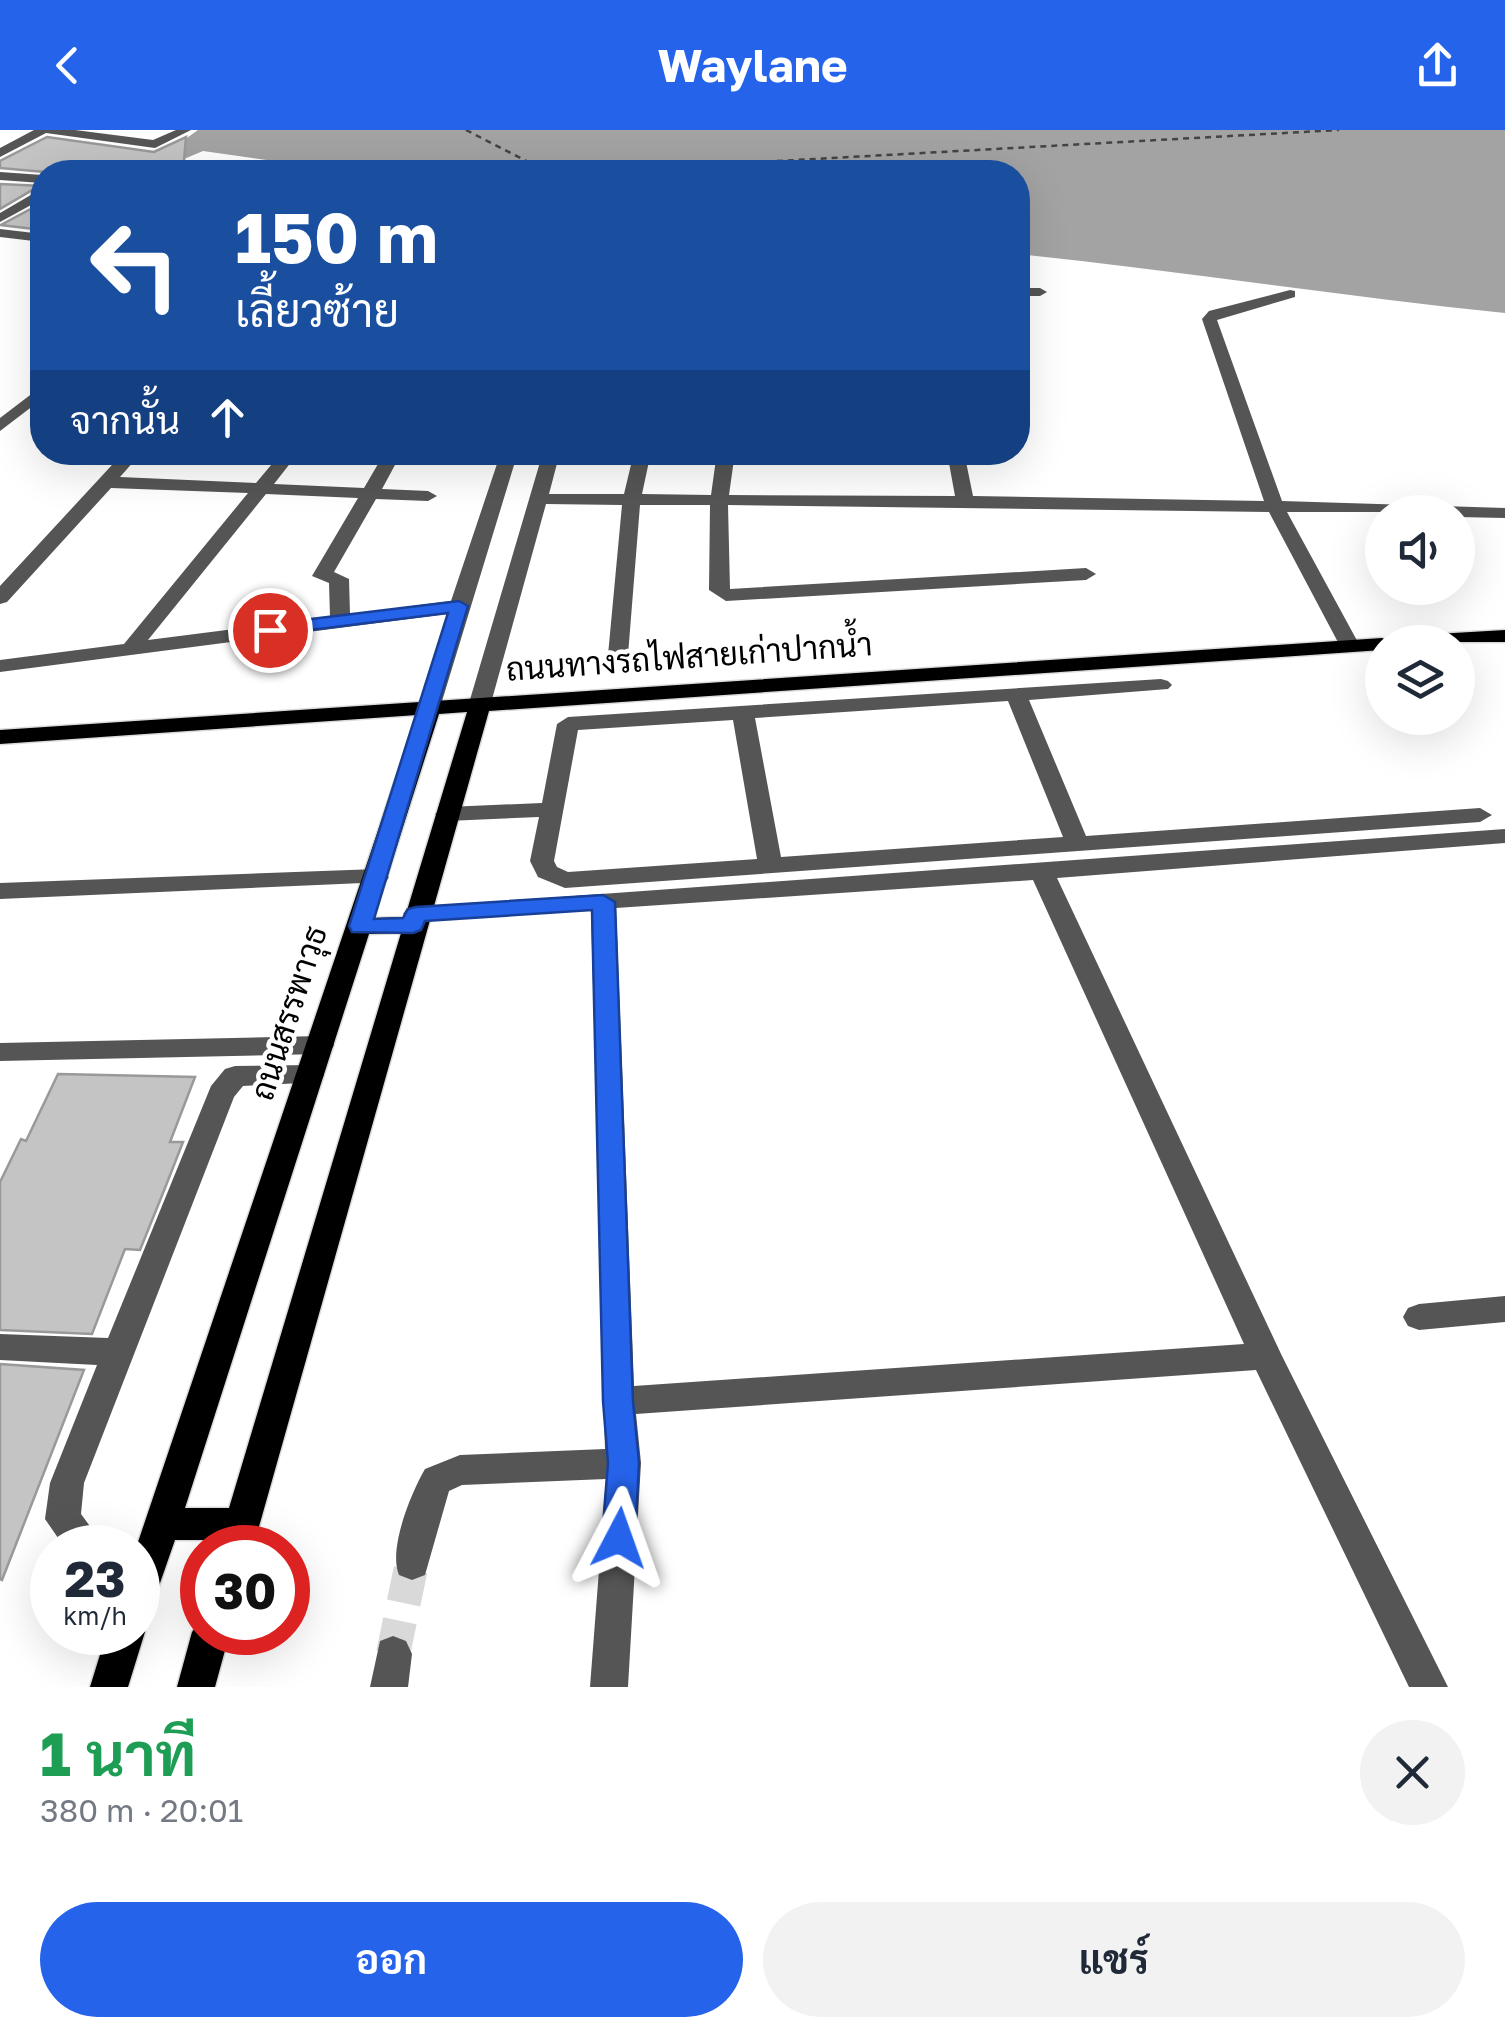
<!DOCTYPE html>
<html lang="th">
<meta charset="utf-8">
<style>
body{margin:0;font-family:"Golos Text",Sarabun,sans-serif;background:#f2f2f3;color:#1f2937;height:100vh;display:flex;flex-direction:column;font-size:38px;white-space:nowrap}
*{box-sizing:border-box;margin:0}
p{font-size:32px;color:#747a83}
.icon{flex:none;width:55px;height:55px;fill:none;stroke:currentColor;stroke-width:2;stroke-linecap:round;stroke-linejoin:round}
.map{position:relative;height:1557px;overflow:hidden}
.sheet{display:flex;flex-direction:column;background:#fff;flex:1}
.sheet>*{flex:none}
.hud{position:absolute;left:30px;top:30px;width:1000px;height:305px;border-radius:40px;box-shadow:0 10px 40px #0002;background:#1a4fa0;color:#fff;overflow:hidden}
.tools{position:absolute;left:1365px;top:365px;display:grid;gap:20px}
.tools a{display:grid;place-items:center;width:110px;height:110px;border-radius:50%;background:#fff;box-shadow:0 10px 40px #0002;font-size:50px}
.speed{position:absolute;left:30px;top:1395px;display:flex;gap:20px;font-size:50px;font-weight:700;text-align:center}
.speed>*{display:grid;place-content:center;width:130px;height:130px;border-radius:50%;background:#fff;box-shadow:0 10px 40px #0002;line-height:1}
.speed small{font-size:25px;font-weight:400}
.speed .limit{border:15px solid #d22;background:#fff;color:#111}
.pin{position:absolute;display:grid;place-items:center;width:85px;height:85px;color:#fff;margin:-42px;border:5px solid #fff;border-radius:50%;box-shadow:0 2px 10px #0007}
.me{position:absolute;width:110px;margin:-55px;rotate:4deg;stroke-linejoin:round;filter:drop-shadow(0 0 8px #0008)}
.turn{display:flex;align-items:center;gap:35px;height:210px;padding:0 40px;font-size:45px}
.turn .icon{width:130px;height:130px;stroke-width:2.5}
.turn b{display:block;font-size:70px;line-height:85px}
.then{display:flex;align-items:center;height:95px;padding:0 40px;background:#0003;gap:20px;font-size:38px}
.round{display:grid;place-items:center;flex:none;width:105px;height:105px;border-radius:52px;background:#f2f2f3}
.headline{display:flex;align-items:center;justify-content:space-between;height:170px;padding:0 40px}
h1{font-size:60px;font-weight:700;line-height:75px;color:#1e9e55}
.button{display:flex;gap:20px;margin-top:auto;padding:20px 40px}
.button a{flex:1;height:115px;border-radius:60px;background:#2563eb;color:#fff;font-size:40px;font-weight:700;line-height:115px;text-align:center}
.button a+a{background:#f2f2f3;color:#1f2937}
header{display:flex;justify-content:space-between;align-items:center;height:130px;padding:0 40px;background:#2563eb;color:#fff;font-size:45px;font-weight:700}
.map>svg:first-child{display:block}
.water{fill:#a3a3a3}
.lines{fill:none;stroke-linecap:round;stroke-linejoin:round}
.ferry{stroke:#444;stroke-width:2.5;stroke-dasharray:6 5;stroke-linecap:butt}
.building{fill:#c4c4c4;stroke:#999;stroke-width:2.5}
.minor-tunnel{stroke:#d9d9d9;stroke-width:34;stroke-dasharray:34 18;stroke-linecap:butt}
.major-casing{stroke:#dbdbdb;stroke-width:3}
.minor{fill:#555;fill-rule:evenodd}
.major{fill:#000;fill-rule:evenodd}
.route{fill:#2563eb;stroke:#184099;stroke-width:2.5}
.labels{text-anchor:middle;stroke-width:9;stroke-linejoin:round;paint-order:stroke}
.street-label{font-size:32px;fill:#000;stroke:#fff}
</style>
<header><svg class="icon" aria-label="back" viewBox="0 0 24 24"><path d="M15 5l-7 7 7 7"/></svg>Waylane<svg class="icon" aria-label="share" viewBox="0 0 24 24"><path d="M12 15V3M7 8l5-5 5 5M5 13v7h14v-7"/></svg></header>
<div class="map">
<svg width="1505" height="1557" viewBox="0 0 1505 1557">
<rect width="100%" height="100%" fill="#fff"/>
<path class="water" d="M 198,0 L 1505,0 L 1505,183 C 1342,166 1180,141 1018,124 L 1018,42 L 419,42 L 384,37 L 352,42 L 203,21 L 153,42 L 139,42 Z"/>
<g class="lines">
<g class="ferry">
<path d="M 466,0 L 548,42"/>
<path d="M 579,42 L 1339,0"/>
</g>
</g>
<g class="building">
<path d="M 47,7 L 154,22 L 186,7 L 183,42 L 45,42 L 0,38 L 0,31 Z"/>
<path d="M 0,54 L 42,56 L 42,58 L 34,59 L 0,79 Z"/>
<path d="M 42,73 L 42,95 L 34,99 L 1,95 Z"/>
<path d="M 58,944 L 195,947 L 170,1012 L 183,1012 L 165,1058 L 140,1120 L 125,1119 L 92,1204 L 0,1200 L 0,1052 L 21,1009 L 26,1011 Z"/>
<path d="M 0,1234 L 84,1240 L 2,1450 L 0,1449 Z"/>
</g>
<g class="lines">
<path class="minor-tunnel" d="M 393,1524 L 412,1433"/>
<defs>
<g id="major">
<path d="M 1505,500 L 1505,512 L 1392,512 L 1402,506 Z"/>
<path d="M 1382,508 L 1391,512 L 1382,512 L 1382,520 L 489,581 L 253,1418 L 217,1418 L 219,1410 L 175,1410 L 151,1479 L 138,1484 L 136,1418 L 417,585 L 0,614 L 0,600 ZM 467,582 L 405,787 L 374,788 L 439,584 ZM 401,803 L 229,1378 L 185,1378 L 369,804 Z"/>
<path d="M 202,1488 L 202,1502 L 230,1502 L 215,1557 L 177,1557 L 192,1502 Z"/>
<path d="M 138,1489 L 145,1502 L 128,1557 L 90,1557 L 107,1502 L 138,1502 Z"/>
</g>
</defs>
<use href="#major" class="major-casing"/>
<g class="minor">
<path d="M 34,0 L 75,0 L 153,10 L 176,0 L 191,0 L 155,18 L 46,3 L 0,27 L 0,18 Z"/>
<path d="M 0,42 L 42,45 L 42,53 L 0,50 Z"/>
<path d="M 36,62 L 42,62 L 42,69 L 0,92 L 0,83 Z"/>
<path d="M 0,99 L 42,104 L 42,112 L 0,107 Z"/>
<path d="M 1018,158 L 1040,158 L 1047,162 L 1040,166 L 1018,166 Z"/>
<path d="M 1290,160 L 1295,161 L 1295,167 L 1217,190 L 1282,371 L 1505,378 L 1505,388 L 1458,387 L 1458,382 L 1287,382 L 1360,516 L 1357,520 L 1343,520 L 1340,516 L 1269,382 L 728,375 L 730,459 L 1086,438 L 1096,444 L 1086,450 L 726,471 L 709,460 L 710,375 L 640,375 L 628,525 L 618,531 L 608,525 L 622,375 L 546,374 L 491,573 L 480,579 L 469,573 L 543,322 L 560,322 L 549,364 L 624,364 L 634,322 L 651,322 L 642,364 L 711,365 L 717,322 L 735,322 L 729,365 L 955,366 L 947,322 L 964,322 L 973,366 L 1264,371 L 1202,189 L 1209,181 Z"/>
<path d="M 42,256 L 42,269 L 0,301 L 0,288 Z"/>
<path d="M 124,322 L 142,322 L 120,347 L 256,353 L 282,322 L 299,322 L 274,354 L 364,358 L 385,322 L 402,322 L 382,359 L 428,361 L 437,366 L 428,371 L 376,369 L 334,442 L 349,449 L 350,484 L 451,471 L 501,322 L 518,322 L 439,581 L 431,582 L 420,576 L 447,484 L 0,542 L 0,530 L 124,514 L 248,363 L 111,358 L 7,472 L 0,474 L 0,456 ZM 266,364 L 358,368 L 312,446 L 329,453 L 330,487 L 148,510 Z"/>
<path d="M 1161,549 L 1168,551 L 1172,555 L 1168,559 L 1029,570 L 1086,706 L 1480,678 L 1492,685 L 1480,692 L 565,758 L 538,747 L 530,731 L 539,687 L 447,691 L 435,684 L 447,677 L 542,673 L 557,594 L 568,587 ZM 1008,571 L 1063,707 L 781,727 L 755,588 ZM 733,590 L 757,729 L 568,742 L 557,737 L 554,731 L 578,600 Z"/>
<path d="M 1505,699 L 1505,713 L 1057,748 L 1282,1226 L 1448,1557 L 1409,1557 L 1256,1240 L 636,1284 L 641,1333 L 628,1557 L 590,1557 L 606,1349 L 462,1355 L 449,1361 L 425,1445 L 412,1450 L 399,1445 C 388,1419 411,1363 425,1339 L 460,1325 L 605,1319 L 591,780 L 416,792 L 407,790 L 403,784 L 407,778 ZM 1033,750 L 1244,1214 L 634,1256 L 616,778 Z"/>
<path d="M 377,739 L 389,747 L 386,752 L 0,769 L 0,753 Z"/>
<path d="M 320,906 L 330,908 L 334,915 L 330,922 L 320,924 L 0,931 L 0,913 Z"/>
<path d="M 310,935 L 320,938 L 324,945 L 320,952 L 243,956 L 234,967 L 84,1353 L 81,1384 L 106,1418 L 65,1418 L 45,1389 L 50,1353 L 97,1235 L 0,1230 L 0,1204 L 108,1208 L 211,956 L 225,939 L 235,936 Z"/>
<path d="M 1505,1166 L 1505,1192 L 1419,1200 L 1408,1196 L 1403,1187 L 1408,1178 L 1419,1174 Z"/>
<path d="M 393,1506 L 406,1511 L 412,1524 L 408,1557 L 370,1557 L 380,1511 Z"/>
</g>
<use href="#major" class="major"/>
</g>
<path class="route" d="M 459,471 L 468,476 L 374,789 L 403,788 L 408,779 L 416,777 L 603,765 L 615,772 L 633,1271 L 639,1333 L 635,1408 L 630,1418 L 619,1422 L 607,1418 L 602,1408 L 608,1333 L 603,1271 L 592,780 L 425,791 L 421,800 L 413,803 L 352,802 L 349,796 L 448,483 L 270,505 L 261,500 L 270,494 Z"/>
<g class="labels">
<g class="street-label">
<text transform="translate(689 527) rotate(-4)" y="11">ถนนทางรถไฟสายเก่าปากน้ำ</text>
<text transform="translate(289 883) rotate(-72)" y="11">ถนนสรรพาวุธ</text>
</g>
</g>
</svg>
<div class="tools">
<a><svg class="icon" aria-label="sound" viewBox="0 0 24 24"><path d="M4 9h4l5-4v14l-5-4H4zM17 9q2 3 0 6"/></svg></a>
<a><svg class="icon" aria-label="layers" viewBox="0 0 24 24"><path d="M12 4l9 5-9 5-9-5zM3 14l9 5 9-5"/></svg></a>
</div>
<div class="speed"><div>23<small>km/h</small></div><div class="limit">30</div></div>
<div class="pin" style="left:270px;top:500px;background:#d93025"><svg class="icon" aria-label="arrive" viewBox="0 0 24 24"><path d="M6 21V4h12l-3 4 3 4H6"/></svg></div>
<svg class="me" style="left:619px;top:1408px" viewBox="-20 -20 40 40"><path d="M0-17L14 15 0 8-14 15z" fill="#2563eb" stroke="#fff" stroke-width="4"/></svg>
<div class="hud">
<div class="turn"><svg class="icon" aria-label="left" viewBox="0 0 24 24"><path d="M17 20v-9H6M10 6l-5 5 5 5"/></svg><div><b>150 m</b>เลี้ยวซ้าย</div></div>
<div class="then">จากนั้น<svg class="icon" aria-label="ahead" viewBox="0 0 24 24"><path d="M12 20V5M6 11l6-6 6 6"/></svg></div>
</div>
</div>
<section class="sheet">
<div class="headline"><div><h1>1 นาที</h1><p>380 m · 20:01</p></div><a class="round"><svg class="icon" aria-label="close" viewBox="0 0 24 24"><path d="M6 6l12 12M18 6L6 18"/></svg></a></div>
<div class="button"><a>ออก</a><a>แชร์</a></div>
</section>
